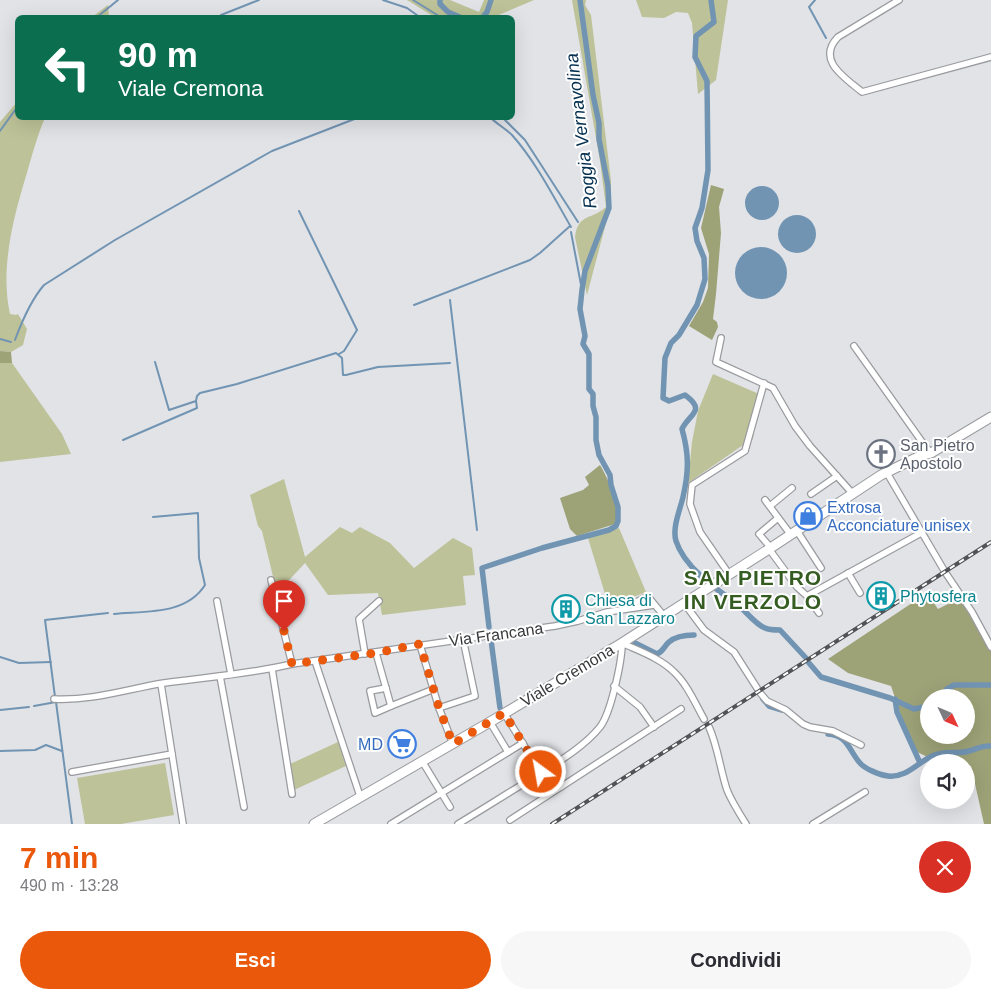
<!DOCTYPE html>
<html lang="it">
<meta charset="utf-8">
<style>
body{margin:0;font-family:Arial,sans-serif;background:#f7f7f7;color:#2b2b33;height:100vh;display:flex;flex-direction:column;font-size:19px;white-space:nowrap}
*{box-sizing:border-box;margin:0}
p{font-size:16px;color:#7c7c81}
.icon{flex:none;width:28px;height:28px;fill:none;stroke:currentColor;stroke-width:2;stroke-linecap:round;stroke-linejoin:round}
.map{position:relative;height:824px;overflow:hidden}
.panel{display:flex;flex-direction:column;background:#fff;flex:1}
.panel>*{flex:none}
.banner{position:absolute;left:15px;top:15px;width:500px;height:105px;border-radius:8px;box-shadow:0 5px 20px #0002;background:#0b6e4f;color:#fff;overflow:hidden}
.needle{width:32px;rotate:134deg}
.controls{position:absolute;left:920px;top:689px;display:grid;gap:10px}
.controls a{display:grid;place-items:center;width:55px;height:55px;border-radius:50%;background:#fff;box-shadow:0 5px 20px #0002;font-size:25px}
.pin{position:absolute;display:grid;place-items:center;width:42px;height:42px;color:#fff;margin:-51px -21px;border-radius:50% 50% 50% 0;rotate:-45deg;box-shadow:0 0 5px #0007}
.pin .icon{rotate:45deg}
.me{position:absolute;width:55px;margin:-28px;rotate:328deg;stroke-linejoin:round;filter:drop-shadow(0 0 4px #0008)}
.turn{display:flex;align-items:center;gap:18px;height:105px;padding:0 20px;font-size:22px}
.turn .icon{width:65px;height:65px;stroke-width:2.5}
.turn b{display:block;font-size:35px;line-height:42px}
.round{display:grid;place-items:center;flex:none;width:52px;height:52px;border-radius:26px;background:#f7f7f7}
.summary{display:flex;align-items:center;justify-content:space-between;height:85px;padding:0 20px}
h1{font-size:30px;font-weight:700;line-height:38px;color:#ea580c}
.cta{display:flex;gap:10px;margin-top:auto;padding:10px 20px}
.cta a{flex:1;height:58px;border-radius:30px;background:#ea580c;color:#fff;font-size:20px;font-weight:700;line-height:58px;text-align:center}
.cta a+a{background:#f7f7f7;color:#2b2b33}
.map>svg:first-child{display:block}
.green{fill:#bdc298}
.forest{fill:#9da277;fill-rule:evenodd}
.water{fill:#7294b3}
.lines{fill:none;stroke-linecap:round;stroke-linejoin:round}
.stream{stroke:#7294b3;stroke-width:2}
.canal{stroke:#7294b3;stroke-width:5.5}
.minor-casing{stroke:#9a9b9f;stroke-width:8}
.secondary-casing{stroke:#9a9b9f;stroke-width:11}
.minor{stroke:#fff;stroke-width:5.5}
.secondary{stroke:#fff;stroke-width:9}
.rail-casing{stroke:#525356;stroke-width:4}
.rail{stroke:#fff;stroke-width:2;stroke-dasharray:5.5;stroke-linecap:butt}
.route{stroke:#ea580c;stroke-width:9;stroke-dasharray:0 16.2}
.labels{text-anchor:middle;stroke-width:4;stroke-linejoin:round;paint-order:stroke}
.worship-label{font-size:16px;fill:#5b616d;stroke:#fff;text-anchor:start}
.shop-label{font-size:16px;fill:#366cbe;stroke:#fff;text-anchor:start}
.culture-label{font-size:16px;fill:#0d838f;stroke:#fff;text-anchor:start}
.street-label{font-size:16px;fill:#38393b;stroke:#fff}
.water-label{font-size:18px;font-style:italic;fill:#04304f;stroke:#fff}
.district-label{font-size:21px;font-weight:bold;letter-spacing:1px;fill:#355d22;stroke:#fff}
</style>
<div class="map">
<svg width="991" height="824" viewBox="0 0 991 824">
<rect width="100%" height="100%" fill="#e1e3e7"/>
<g class="green">
<path d="M 407,0 L 450,0 L 479,12 L 484,0 L 534,0 L 494,17 L 436,18 Z"/>
<path d="M 572,0 L 586,0 L 585,5 L 591,15 L 611,181 L 611,204 L 587,295 L 575,237 C 578,213 592,220 606,207 L 600,161 Z"/>
<path d="M 636,0 L 728,0 L 716,80 L 698,94 L 692,23 L 688,13 L 676,12 L 664,18 L 642,17 Z"/>
<path d="M 108,5 L 109,17 L 92,17 Z"/>
<path d="M 17,102 L 18,118 L 45,118 C 37,136 32,156 26,176 C 13,219 0,269 10,314 L 16,315 L 18,314 L 27,329 L 23,345 L 11,352 L 0,351 L 0,122 Z"/>
<path d="M 0,363 L 12,363 L 62,434 L 71,454 L 0,462 Z"/>
<path d="M 713,374 L 759,394 L 753,439 L 746,443 L 688,483 L 692,442 L 698,411 Z"/>
<path d="M 284,479 L 305,557 L 340,527 L 352,533 L 360,527 L 390,543 L 414,568 L 453,538 L 472,548 L 475,575 L 463,576 L 466,605 L 382,615 L 378,593 L 328,595 L 305,563 L 277,593 L 262,531 L 258,526 L 250,495 Z"/>
<path d="M 619,528 L 646,592 L 609,607 L 588,538 Z"/>
<path d="M 338,742 L 346,766 L 294,790 L 288,765 Z"/>
<path d="M 165,763 L 174,815 L 121,824 L 85,824 L 77,778 Z"/>
</g>
<g class="forest">
<path d="M 711,185 L 724,189 L 719,207 L 721,233 L 716,294 L 713,319 L 717,322 L 718,327 L 712,340 L 689,326 L 703,302 L 708,288 L 709,254 L 701,228 Z"/>
<path d="M 0,351 L 11,352 L 12,363 L 0,363 Z"/>
<path d="M 600,465 C 609,480 620,507 615,524 L 577,536 L 570,529 L 560,498 L 583,490 L 589,485 L 585,477 Z"/>
<path d="M 927,593 L 938,609 L 954,601 L 957,605 L 962,602 L 976,623 L 991,650 L 991,824 L 984,824 L 971,766 L 966,767 L 966,762 L 938,762 L 913,750 L 891,686 L 848,673 L 828,659 ZM 929,698 L 966,698 L 966,735 L 929,735 Z"/>
</g>
<g class="water">
<circle cx="762" cy="203" r="17"/>
<circle cx="797" cy="234" r="19"/>
<circle cx="761" cy="273" r="26"/>
</g>
<g class="lines">
<g class="stream">
<path d="M 383,0 L 407,8 L 421,18"/>
<path d="M 413,0 L 442,18"/>
<path d="M 815,0 L 809,7 L 826,38"/>
<path d="M 221,15 L 259,0"/>
<path d="M 96,18 L 118,0"/>
<path d="M 491,118 C 497,124 506,129 512,135 C 536,162 553,196 571,227"/>
<path d="M 503,118 L 525,140 L 578,222"/>
<path d="M 0,131 L 18,106"/>
<path d="M 299,211 L 357,330 L 344,351 L 339,354"/>
<path d="M 571,232 L 582,290"/>
<path d="M 450,300 L 477,530"/>
<path d="M 414,305 L 530,260 L 540,253 L 570,226"/>
<path d="M 0,339 L 11,342"/>
<path d="M 15,340 C 22,321 31,300 44,285 L 115,240 L 272,151 L 357,118"/>
<path d="M 155,362 L 169,410 L 196,401 L 197,396 L 200,393 L 237,384 L 336,353 L 342,358 L 343,375 L 346,375 L 378,367 L 450,363"/>
<path d="M 123,440 L 197,408 L 196,401"/>
<path d="M 114,614 C 146,611 186,615 205,585 L 199,558 L 198,513 L 153,517"/>
<path d="M 0,657 L 19,663 L 51,662"/>
<path d="M 55,697 L 45,620 L 108,613"/>
<path d="M 34,706 L 56,702 L 72,824"/>
<path d="M 0,710 L 29,707"/>
<path d="M 0,751 L 35,750 L 46,745 L 62,751"/>
</g>
<g class="canal">
<path d="M 440,0 L 440,4 L 448,12 L 462,18"/>
<path d="M 711,0 L 714,22 L 696,36 L 695,57 L 707,81 L 708,170 L 702,208 L 695,228 L 697,241 L 704,258 L 705,279 L 697,305 L 679,335 L 671,343 L 665,358 L 663,398 L 669,401 L 685,395 C 707,411 689,414 682,429 C 689,454 689,471 683,497 C 680,510 672,528 676,541 C 684,566 713,587 733,601 C 744,608 754,624 765,628 C 769,630 775,630 780,630 L 806,658"/>
<path d="M 482,18 L 487,12 L 491,0"/>
<path d="M 489,627 L 482,568 L 542,548 L 609,530 L 616,526 L 618,521 L 618,507 L 611,485 L 610,475 L 599,455 L 596,440 L 596,417 L 593,406 L 593,394 L 589,389 L 589,354 L 583,344 L 585,336 L 580,309 L 582,290 L 585,271 L 609,208 L 608,186 L 599,139 L 599,123 L 593,95 L 580,0"/>
<path d="M 491,640 L 500,708"/>
<path d="M 635,643 L 657,654 C 664,651 664,646 669,642 C 676,636 685,635 694,635"/>
<path d="M 809,663 L 821,677 L 890,698 L 914,709 L 929,706"/>
<path d="M 939,698 L 947,689 L 954,685 L 991,685"/>
<path d="M 763,699 L 769,706 L 782,710"/>
<path d="M 895,699 L 897,712 L 920,763"/>
<path d="M 828,734 C 848,735 849,751 860,763 C 865,769 880,775 888,776 C 906,778 917,763 932,756 C 947,749 956,755 969,751 C 978,749 981,745 991,746"/>
</g>
<defs>
<g id="minor">
<path d="M 899,0 L 838,37 C 816,60 844,77 862,92 L 991,57"/>
<path d="M 721,338 L 716,362 L 773,388 L 795,426 L 810,446 L 853,494"/>
<path d="M 854,346 L 925,446 L 931,453"/>
<path d="M 887,473 L 945,572 L 972,612 L 991,647"/>
<path d="M 811,494 L 837,476"/>
<path d="M 765,500 L 791,535"/>
<path d="M 770,506 L 792,488"/>
<path d="M 797,531 L 821,568"/>
<path d="M 771,548 L 759,534 L 778,518"/>
<path d="M 769,549 L 797,587 L 807,596 L 921,533"/>
<path d="M 848,573 L 860,593"/>
<path d="M 729,574 L 700,532 L 690,504 L 692,485 L 745,451 L 764,383"/>
<path d="M 271,580 L 292,664"/>
<path d="M 807,596 L 819,613"/>
<path d="M 217,601 L 231,674"/>
<path d="M 684,603 L 704,630 L 734,652 L 757,688"/>
<path d="M 629,606 L 644,598 L 650,599 L 664,616"/>
<path d="M 420,645 L 439,708 L 453,744"/>
<path d="M 376,653 L 391,706 L 434,689"/>
<path d="M 365,654 L 359,619 L 379,601"/>
<path d="M 315,661 L 360,796"/>
<path d="M 272,669 L 292,794"/>
<path d="M 220,676 L 244,807"/>
<path d="M 161,684 L 183,824"/>
<path d="M 614,686 L 640,707 L 654,727"/>
<path d="M 386,688 L 370,691 L 375,713 L 391,706"/>
<path d="M 761,694 L 767,701 L 786,710 L 803,724 L 810,727 L 833,731 L 861,745"/>
<path d="M 54,699 C 92,701 127,689 164,683 C 207,677 250,674 292,664 L 555,626 L 578,621 L 607,612 L 654,605"/>
<path d="M 439,708 L 475,696 L 463,639"/>
<path d="M 504,713 L 541,773"/>
<path d="M 490,722 L 508,752"/>
<path d="M 709,727 C 718,747 720,769 727,790 C 732,802 739,813 746,824"/>
<path d="M 422,761 L 450,807"/>
<path d="M 550,767 L 561,787"/>
<path d="M 72,772 L 172,754"/>
<path d="M 510,820 L 681,709"/>
<path d="M 391,824 L 523,743"/>
<path d="M 458,824 C 483,809 508,793 533,778 C 556,763 583,748 600,727 C 611,713 622,661 622,643 C 639,651 660,658 674,672 C 687,684 695,703 704,719"/>
<path d="M 813,824 L 865,792"/>
</g>
<path id="secondary" d="M 314,824 L 490,722 L 622,643 L 769,549 L 881,475 L 920,456 L 931,453 L 991,417"/>
</defs>
<use href="#minor" class="minor-casing"/>
<use href="#secondary" class="secondary-casing"/>
<use href="#minor" class="minor"/>
<use href="#secondary" class="secondary"/>
<defs>
<path id="rail" d="M 552,824 L 991,542"/>
</defs>
<use href="#rail" class="rail-casing"/>
<use href="#rail" class="rail"/>
</g>
<g class="lines">
<path class="route" d="M 284,631 L 292,664 L 376,653 L 420,644 L 439,708 L 453,744 L 504,713 L 541,772"/>
</g>
<defs>
<symbol id="church-ring" viewBox="-11 -11 22 22"><circle r="9.5" fill="#fff" stroke="#6b7280" stroke-width="1.5"/><path d="M-1.2-6h2.4v3.5h3.3v2.4h-3.3V6h-2.4V-.1h-3.3v-2.4h3.3Z" fill="#6b7280"/></symbol>
<symbol id="shop-ring" viewBox="-11 -11 22 22"><circle r="9.5" fill="#fff" stroke="#3f7fe0" stroke-width="1.5"/><path d="M-5-2.5h2.3a2.7 3.5 0 0 1 5.4 0H5L5.5 6h-11ZM-1.5-2.5h3a1.5 2.3 0 0 0-3 0Z" fill="#3f7fe0"/></symbol>
<symbol id="building-ring" viewBox="-11 -11 22 22"><circle r="9.5" fill="#fff" stroke="#0f9aa8" stroke-width="1.5"/><path d="M-4-6H4V6H1V3H-1V6H-4ZM-2.5-4.3h1.7v1.8h-1.7ZM.8-4.3h1.7v1.8H.8ZM-2.5-1h1.7V.8h-1.7ZM.8-1h1.7V.8H.8Z" fill="#0f9aa8"/></symbol>
<symbol id="supermarket-ring" viewBox="-11 -11 22 22"><circle r="9.5" fill="#fff" stroke="#3f7fe0" stroke-width="1.5"/><path d="M-6-5.5h2.5l.6 2H6L4.5 2H-2.5L-4.4-4H-6ZM-1.5 3.2a1.3 1.3 0 1 0 .1 0ZM3 3.2a1.3 1.3 0 1 0 .1 0Z" fill="#3f7fe0"/></symbol>
</defs>
<g fill-rule="evenodd">
<use href="#church-ring" x="865" y="438" width="32" height="32"/>
<use href="#shop-ring" x="792" y="500" width="32" height="32"/>
<use href="#building-ring" x="865" y="580" width="32" height="32"/>
<use href="#building-ring" x="550" y="593" width="32" height="32"/>
<use href="#supermarket-ring" x="386" y="728" width="32" height="32"/>
</g>
<g class="labels">
<g class="worship-label">
<text x="900" y="451">San Pietro<tspan x="900" dy="18">Apostolo</tspan></text>
</g>
<g class="shop-label">
<text x="827" y="513">Extrosa<tspan x="827" dy="18">Acconciature unisex</tspan></text>
<text x="383" y="750" text-anchor="end">MD</text>
</g>
<g class="culture-label">
<text x="900" y="602">Phytosfera</text>
<text x="585" y="606">Chiesa di<tspan x="585" dy="18">San Lazzaro</tspan></text>
</g>
<g class="street-label">
<text transform="translate(496 634) rotate(-8)" y="6">Via Francana</text>
<text transform="translate(567 675) rotate(-31)" y="6">Viale Cremona</text>
</g>
<g class="water-label">
<text transform="translate(581 131) rotate(-97)" y="6">Roggia Vernavolina</text>
</g>
<g class="district-label">
<text x="753" y="585">SAN PIETRO<tspan x="753" dy="24">IN VERZOLO</tspan></text>
</g>
</g>
</svg>
<div class="controls">
<a><svg class="needle" viewBox="-14 -14 28 28"><path d="M0-13l5 13h-10z" fill="#e53935"/><path d="M0 13l5-13h-10z" fill="#7c7c81"/></svg></a>
<a><svg class="icon" aria-label="sound" viewBox="0 0 24 24"><path d="M4 9h4l5-4v14l-5-4H4zM17 9q2 3 0 6"/></svg></a>
</div>
<div class="pin" style="left:284px;top:631px;background:#d93025"><svg class="icon" aria-label="arrive" viewBox="0 0 24 24"><path d="M6 21V4h12l-3 4 3 4H6"/></svg></div>
<svg class="me" style="left:541px;top:772px" viewBox="-20 -20 40 40"><circle r="17" fill="#ea580c" stroke="#fff" stroke-width="3"/><path d="M0-11L8 9 0 5-8 9z" fill="#fff"/></svg>
<div class="banner">
<div class="turn"><svg class="icon" aria-label="left" viewBox="0 0 24 24"><path d="M17 20v-9H6M10 6l-5 5 5 5"/></svg><div><b>90 m</b>Viale Cremona</div></div>
</div>
</div>
<section class="panel">
<div class="summary"><div><h1>7 min</h1><p>490 m · 13:28</p></div><a class="round" style="background:#d93025;color:#fff"><svg class="icon" aria-label="close" viewBox="0 0 24 24"><path d="M6 6l12 12M18 6L6 18"/></svg></a></div>
<div class="cta"><a>Esci</a><a>Condividi</a></div>
</section>
